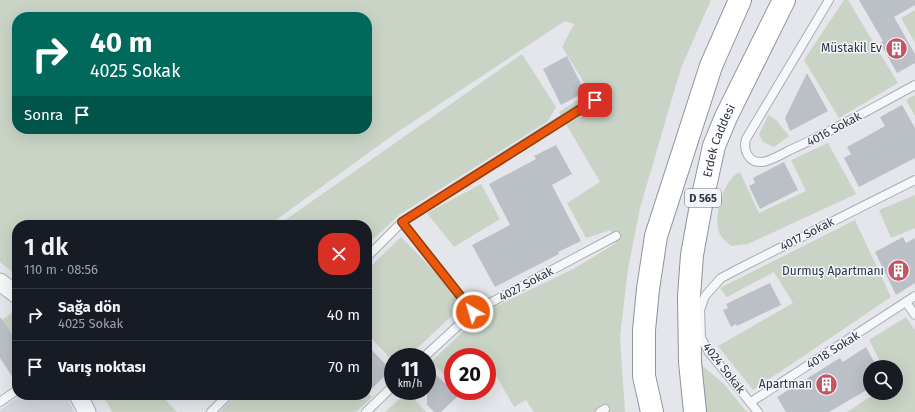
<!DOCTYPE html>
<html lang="tr">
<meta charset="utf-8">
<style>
body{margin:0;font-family:"Fira Sans",sans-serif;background:#242831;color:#f1f3f6;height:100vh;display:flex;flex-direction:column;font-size:15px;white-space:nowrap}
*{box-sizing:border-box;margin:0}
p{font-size:13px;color:#9ea1a6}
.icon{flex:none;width:22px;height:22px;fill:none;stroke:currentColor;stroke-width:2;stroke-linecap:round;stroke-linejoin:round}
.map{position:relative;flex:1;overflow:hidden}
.sheet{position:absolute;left:12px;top:220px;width:360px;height:180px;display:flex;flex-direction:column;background:#171b24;border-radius:16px;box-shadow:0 4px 16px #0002}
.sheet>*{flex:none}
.guide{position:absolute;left:12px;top:12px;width:360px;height:122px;border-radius:16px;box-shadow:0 4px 16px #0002;background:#00695c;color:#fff;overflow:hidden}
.controls{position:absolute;left:863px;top:360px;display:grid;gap:8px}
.controls a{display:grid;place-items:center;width:40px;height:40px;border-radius:50%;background:#171b24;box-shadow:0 4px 16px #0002;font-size:20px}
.speed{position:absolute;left:384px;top:348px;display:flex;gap:8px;font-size:20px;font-weight:700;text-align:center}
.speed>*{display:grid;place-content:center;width:52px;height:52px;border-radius:50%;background:#171b24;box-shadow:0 4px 16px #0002;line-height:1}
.speed small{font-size:10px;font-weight:400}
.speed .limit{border:6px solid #d22;background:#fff;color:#111}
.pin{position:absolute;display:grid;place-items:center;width:34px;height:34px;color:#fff;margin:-17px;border-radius:8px;box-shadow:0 2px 6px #0006}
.me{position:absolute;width:44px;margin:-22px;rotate:322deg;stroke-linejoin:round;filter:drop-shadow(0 0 3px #0008)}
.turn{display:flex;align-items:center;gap:14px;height:84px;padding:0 12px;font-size:18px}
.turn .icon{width:52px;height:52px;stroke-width:2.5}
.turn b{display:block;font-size:28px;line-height:34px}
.then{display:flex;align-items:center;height:38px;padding:0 12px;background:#0003;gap:8px;font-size:15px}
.round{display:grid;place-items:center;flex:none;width:42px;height:42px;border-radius:16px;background:#242831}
.summary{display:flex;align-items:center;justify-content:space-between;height:68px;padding:0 12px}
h1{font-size:24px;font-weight:600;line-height:30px}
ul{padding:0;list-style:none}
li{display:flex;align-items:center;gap:12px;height:52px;padding:0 12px;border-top:1px solid #363941}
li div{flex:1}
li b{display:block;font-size:15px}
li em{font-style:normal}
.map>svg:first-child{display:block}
.built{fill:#d2d6dc}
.green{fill:#c9d4c6;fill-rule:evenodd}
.building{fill:#bbc0c7}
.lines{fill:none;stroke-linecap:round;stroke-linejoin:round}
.lane-casing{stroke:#a9adb5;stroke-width:10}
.street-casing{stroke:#a9adb5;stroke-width:19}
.highway-casing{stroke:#8c94a0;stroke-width:24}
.lane{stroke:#f6f7f9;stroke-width:8}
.street{stroke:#f6f7f9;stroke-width:17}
.highway{stroke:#fff;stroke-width:22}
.route-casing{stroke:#983908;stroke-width:10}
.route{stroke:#ea580c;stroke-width:7}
.labels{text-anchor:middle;stroke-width:3;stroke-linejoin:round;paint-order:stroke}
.shield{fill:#f3f5f8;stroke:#686e79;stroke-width:1}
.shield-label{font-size:11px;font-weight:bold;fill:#2d3442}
.poi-label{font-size:12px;fill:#2d3442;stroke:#f3f5f8;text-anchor:end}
.street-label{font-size:12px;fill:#2d3442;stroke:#f3f5f8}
</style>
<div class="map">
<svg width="915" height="412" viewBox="0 0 915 412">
<rect width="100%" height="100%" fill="#e4e6eb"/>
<path class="built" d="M 20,395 L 66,395 L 74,412 L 0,412 L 0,410 Z"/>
<g class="green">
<path d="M 0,0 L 711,0 L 681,68 L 640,208 L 628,269 L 620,337 L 625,412 L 534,412 L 526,400 L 514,407 L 497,377 L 487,385 L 487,357 L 453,357 L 453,383 L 431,362 L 482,313 L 575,268 L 616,243 L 611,230 L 586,238 L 567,203 L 600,182 L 559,112 L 590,92 L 562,47 L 574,24 L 565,21 L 396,133 L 269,225 L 17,225 L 17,276 L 0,262 ZM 17,17 L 367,17 L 367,129 L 17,129 Z"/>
<path d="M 844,0 L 848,0 L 898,83 L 839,118 L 804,60 Z"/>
<path d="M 915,10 L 915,43 L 901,18 Z"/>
<path d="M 522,54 L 556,107 L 548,121 L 399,215 L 367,245 L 367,225 L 278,225 Z"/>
<path d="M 915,95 L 915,116 L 906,100 Z"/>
<path d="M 768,115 L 776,120 L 789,136 L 774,147 L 763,142 L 759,134 Z"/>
<path d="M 828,143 L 856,194 L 748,244 L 731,246 C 727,242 720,237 719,232 C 713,216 724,178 740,172 L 759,213 L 806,191 L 791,160 Z"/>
<path d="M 481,184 L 500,219 L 454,247 L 427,213 Z"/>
<path d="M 915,195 L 915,228 L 891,238 L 879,210 Z"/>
<path d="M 855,220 L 891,297 L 753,390 L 718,346 L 793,303 L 774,272 L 727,297 L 720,288 Z"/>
<path d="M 401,237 L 465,303 L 408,357 L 393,357 L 393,361 L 369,336 L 367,338 L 367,270 Z"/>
<path d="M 12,313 L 17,320 L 17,335 L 0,346 L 0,321 Z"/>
<path d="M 906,317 L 915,330 L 915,412 L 847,412 L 876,393 L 896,393 L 896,367 L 883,367 L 869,340 Z"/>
<path d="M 700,364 L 723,383 L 747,412 L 704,412 Z"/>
<path d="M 461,391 L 479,391 L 469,398 Z"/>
<path d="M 367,392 L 372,397 L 356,412 L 219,412 L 237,395 L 367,395 Z"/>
<path d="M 407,392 L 426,412 L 385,412 Z"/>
<path d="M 103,395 L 161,395 L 177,412 L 112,412 Z"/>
</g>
<g class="building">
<path d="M 859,0 L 915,0 L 915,5 L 894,17 L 915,54 L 915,63 L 897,73 L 880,43 L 883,41 Z"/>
<path d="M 567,56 L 585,92 L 561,105 L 543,69 Z"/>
<path d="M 807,73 L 828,111 L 790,131 L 785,118 Z"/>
<path d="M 902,105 L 915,128 L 915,158 L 859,187 L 844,158 L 851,154 L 847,147 L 885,126 L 880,117 Z"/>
<path d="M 556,145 L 572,174 L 552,185 L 581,241 L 558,252 L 559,254 L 495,287 L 472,245 L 510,225 L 489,184 L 536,159 L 534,156 Z"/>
<path d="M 784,162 L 798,190 L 760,209 L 749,186 L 755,183 L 753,178 Z"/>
<path d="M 903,237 L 906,243 L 915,238 L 915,283 L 896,295 L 875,252 Z"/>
<path d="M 770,283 L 781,305 L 737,326 L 736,324 L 731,327 L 723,310 L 728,308 L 726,304 Z"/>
<path d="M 0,317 L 17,342 L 17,384 L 0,358 Z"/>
<path d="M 367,345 L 391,370 L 367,393 Z"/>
<path d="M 866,347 L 877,367 L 870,367 L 870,388 L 829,412 L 786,412 L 777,397 L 840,358 L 843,362 Z"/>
<path d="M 427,366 L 458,396 L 441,412 L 434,412 L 427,405 Z"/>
</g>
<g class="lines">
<defs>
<g id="lane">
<path d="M 829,0 L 746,139 C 743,150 748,163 762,162 C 771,161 782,154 790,150 C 833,131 874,107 915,85"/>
<path d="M 402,222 L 473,312"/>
<path d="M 367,257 L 402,222 L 595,99"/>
<path d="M 906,302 L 915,315"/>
<path d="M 424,357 L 473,312 L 616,236"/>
<path d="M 0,402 L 17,390"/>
<path d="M 751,402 L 915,296"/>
<path d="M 211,412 L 228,395"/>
<path d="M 366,412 L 393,386"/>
<path d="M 600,412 L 605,409"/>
<path d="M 758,412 L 709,352 L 701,338 L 700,310 L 705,296 L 721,278 L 746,265 L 915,180"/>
</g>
<g id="street">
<path d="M 0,282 L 17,295"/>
<path d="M 78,395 L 87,412"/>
</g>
<g id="highway">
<path d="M 652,412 L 644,376 L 644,330 L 648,289 L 656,236 L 711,66 L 740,0"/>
<path id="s1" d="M 695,412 L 690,362 L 689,296 L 692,255 L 702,200 L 714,146 L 726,117 L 784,0"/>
</g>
</defs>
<use href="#lane" class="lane-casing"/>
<use href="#street" class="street-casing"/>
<use href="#highway" class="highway-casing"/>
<use href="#lane" class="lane"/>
<use href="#street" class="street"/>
<use href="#highway" class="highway"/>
</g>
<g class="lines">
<defs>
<path id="route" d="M 473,312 L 402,222 L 595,100"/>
</defs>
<use href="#route" class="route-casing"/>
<use href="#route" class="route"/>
</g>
<defs>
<symbol id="building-disc" viewBox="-11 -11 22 22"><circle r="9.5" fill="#c55463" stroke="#f3f5f8"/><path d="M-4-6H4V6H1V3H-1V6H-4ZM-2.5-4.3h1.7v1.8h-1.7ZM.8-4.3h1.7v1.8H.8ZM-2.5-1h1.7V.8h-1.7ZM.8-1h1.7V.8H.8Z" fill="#fff"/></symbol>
</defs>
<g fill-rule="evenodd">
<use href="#building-disc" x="884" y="36" width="25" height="25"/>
<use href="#building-disc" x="886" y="258" width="25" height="25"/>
<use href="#building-disc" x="814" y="372" width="25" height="25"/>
</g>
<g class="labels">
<rect class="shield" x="685" y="189" width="36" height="18" rx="3"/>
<g class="shield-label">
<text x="703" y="202">D 565</text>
</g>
<g class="poi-label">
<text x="882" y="52">Müstakil Ev</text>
<text x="884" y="275">Durmuş Apartmanı</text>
<text x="812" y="388">Apartman</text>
</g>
<g class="street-label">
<text transform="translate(834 129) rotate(-28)" y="4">4016 Sokak</text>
<text dy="4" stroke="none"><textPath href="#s1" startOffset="275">Erdek Caddesi</textPath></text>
<text transform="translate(807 234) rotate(-27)" y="4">4017 Sokak</text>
<text transform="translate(526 284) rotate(-28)" y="4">4027 Sokak</text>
<text transform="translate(833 350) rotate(-32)" y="4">4018 Sokak</text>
<text transform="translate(724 368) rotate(52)" y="4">4024 Sokak</text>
</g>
</g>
</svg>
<div class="controls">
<a><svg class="icon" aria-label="search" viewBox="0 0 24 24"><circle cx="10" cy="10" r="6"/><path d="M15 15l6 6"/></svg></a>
</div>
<div class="speed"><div>11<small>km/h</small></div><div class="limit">20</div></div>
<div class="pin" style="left:595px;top:100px;background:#d93025"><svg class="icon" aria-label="arrive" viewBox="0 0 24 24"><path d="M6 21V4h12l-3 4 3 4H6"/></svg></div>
<svg class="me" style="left:473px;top:312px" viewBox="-20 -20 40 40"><circle r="17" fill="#ea580c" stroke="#fff" stroke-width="3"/><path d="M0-11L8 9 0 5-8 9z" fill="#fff"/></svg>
<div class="guide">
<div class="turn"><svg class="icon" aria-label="right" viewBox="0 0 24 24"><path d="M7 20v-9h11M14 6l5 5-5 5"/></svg><div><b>40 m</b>4025 Sokak</div></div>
<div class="then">Sonra<svg class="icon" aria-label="arrive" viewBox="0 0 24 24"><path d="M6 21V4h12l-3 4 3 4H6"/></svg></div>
</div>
<section class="sheet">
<div class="summary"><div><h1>1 dk</h1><p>110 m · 08:56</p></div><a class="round" style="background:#d93025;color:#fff"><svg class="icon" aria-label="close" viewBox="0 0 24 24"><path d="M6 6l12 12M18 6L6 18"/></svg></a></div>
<ul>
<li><svg class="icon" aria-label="right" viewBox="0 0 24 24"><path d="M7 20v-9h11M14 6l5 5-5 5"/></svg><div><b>Sağa dön</b><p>4025 Sokak</p></div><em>40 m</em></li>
<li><svg class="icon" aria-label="arrive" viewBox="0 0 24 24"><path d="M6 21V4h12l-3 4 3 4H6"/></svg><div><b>Varış noktası</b></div><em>70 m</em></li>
</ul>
</section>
</div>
